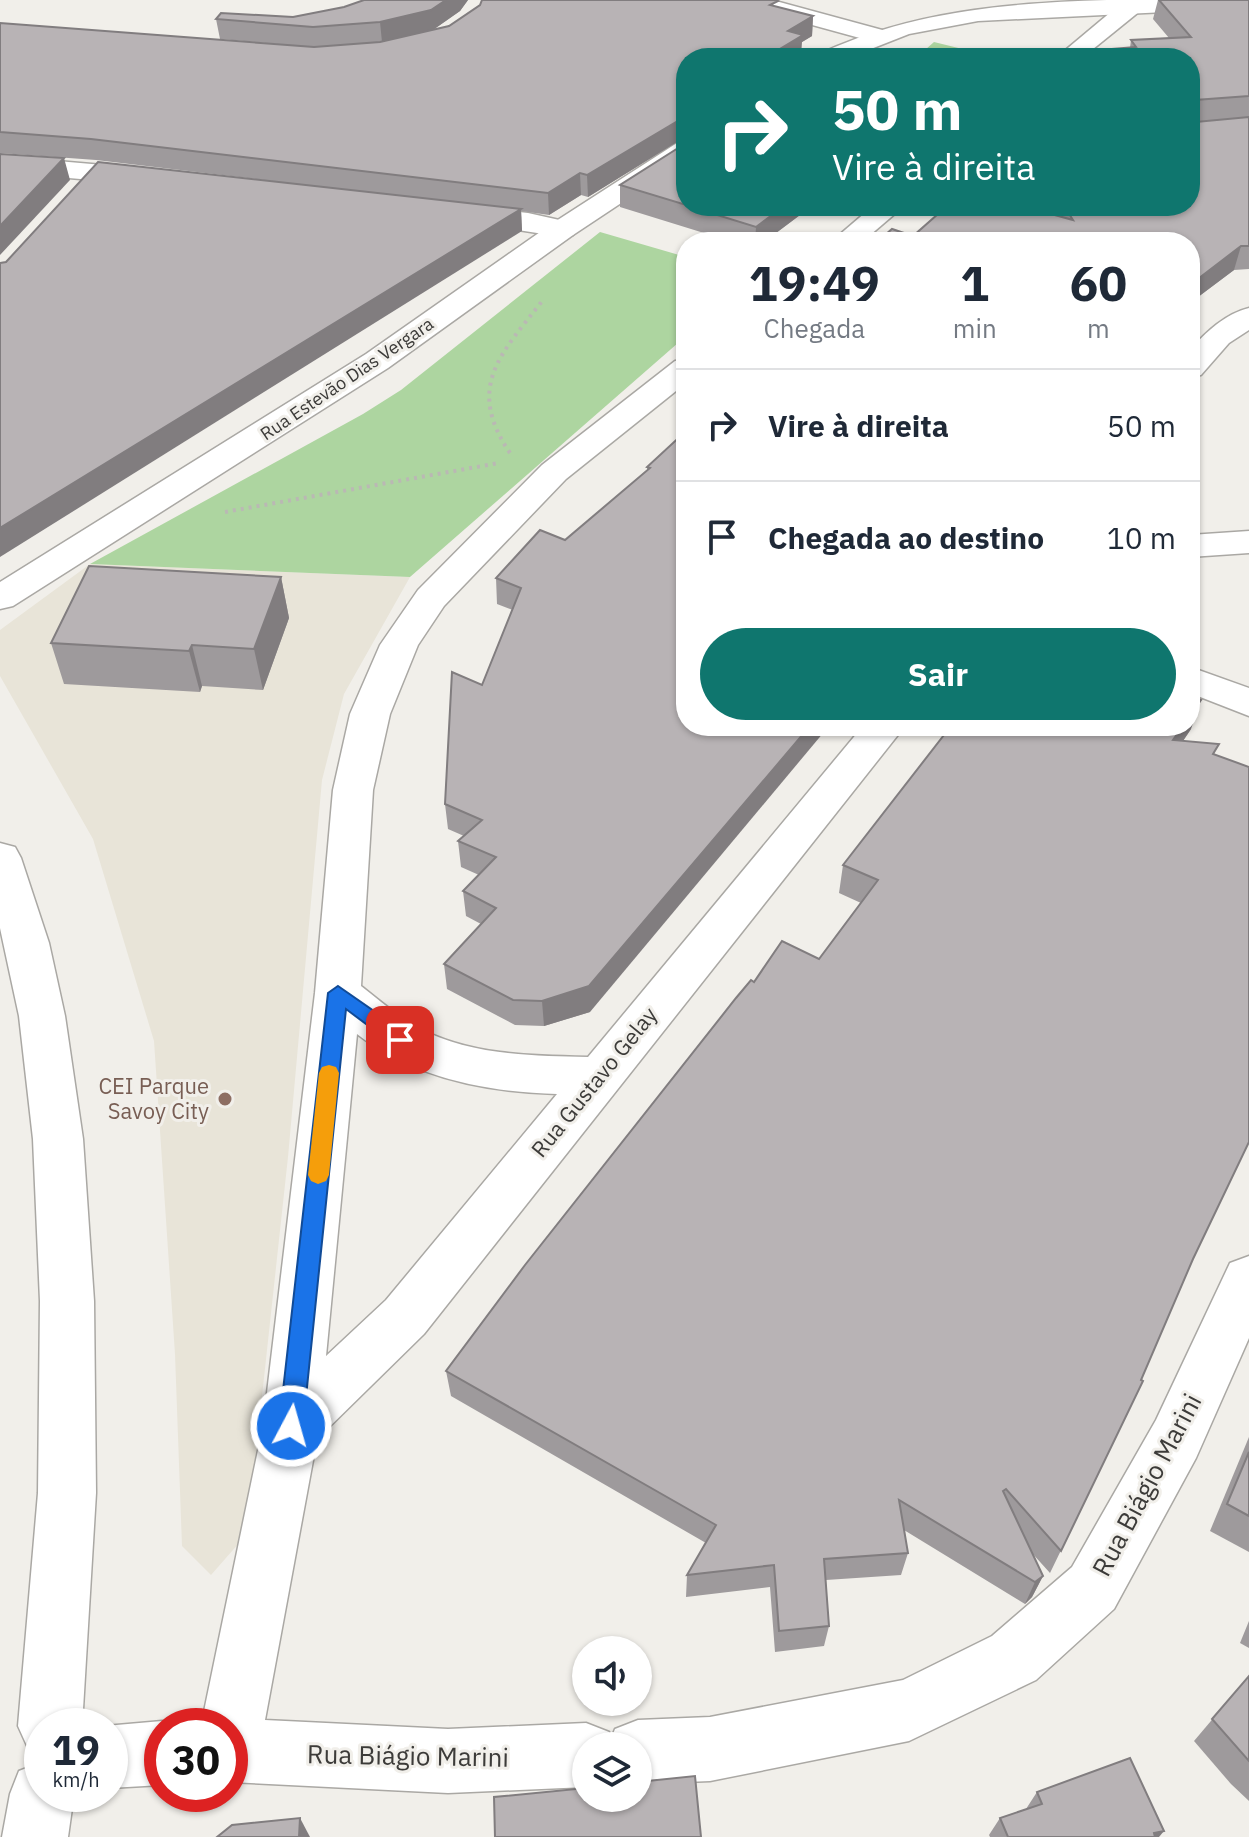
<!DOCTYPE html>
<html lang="pt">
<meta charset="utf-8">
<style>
body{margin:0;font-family:"IBM Plex Sans",sans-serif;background:#f2f2f3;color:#1f2937;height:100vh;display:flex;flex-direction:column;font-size:30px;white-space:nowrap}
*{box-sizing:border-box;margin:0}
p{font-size:26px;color:#747a83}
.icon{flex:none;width:44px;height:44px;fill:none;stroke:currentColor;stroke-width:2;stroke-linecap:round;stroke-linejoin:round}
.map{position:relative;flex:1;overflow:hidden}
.panel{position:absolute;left:676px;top:232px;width:524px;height:504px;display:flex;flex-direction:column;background:#fff;border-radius:32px;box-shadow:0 2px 6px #0004}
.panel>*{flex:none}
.hud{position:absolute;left:676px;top:48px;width:524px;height:168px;border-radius:32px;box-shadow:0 2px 6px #0004;background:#0f766e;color:#fff;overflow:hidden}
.buttons{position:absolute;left:572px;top:1636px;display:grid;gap:16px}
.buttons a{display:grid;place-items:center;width:80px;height:80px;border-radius:50%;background:#fff;box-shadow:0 2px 6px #0004;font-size:40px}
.speed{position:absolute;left:24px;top:1708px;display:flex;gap:16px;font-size:40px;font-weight:700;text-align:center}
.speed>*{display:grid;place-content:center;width:104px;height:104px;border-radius:50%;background:#fff;box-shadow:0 2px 6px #0004;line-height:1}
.speed small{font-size:20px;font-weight:400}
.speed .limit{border:12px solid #d22;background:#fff;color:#111}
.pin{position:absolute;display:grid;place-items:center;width:68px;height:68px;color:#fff;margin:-34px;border-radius:16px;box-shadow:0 4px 12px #0006}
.me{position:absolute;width:88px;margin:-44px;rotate:6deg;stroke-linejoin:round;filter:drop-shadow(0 0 6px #0008)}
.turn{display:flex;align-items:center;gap:28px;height:168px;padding:0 24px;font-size:36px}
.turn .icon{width:104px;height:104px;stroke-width:2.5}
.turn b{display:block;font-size:56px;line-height:68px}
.eta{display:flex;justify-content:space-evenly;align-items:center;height:136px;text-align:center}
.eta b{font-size:48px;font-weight:800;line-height:56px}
.action{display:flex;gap:16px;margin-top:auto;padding:16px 24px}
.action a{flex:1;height:92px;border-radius:48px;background:#0f766e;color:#fff;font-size:32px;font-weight:800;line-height:92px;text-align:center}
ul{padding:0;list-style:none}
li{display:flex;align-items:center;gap:24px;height:112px;padding:0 24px;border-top:2px solid #e0e1e3}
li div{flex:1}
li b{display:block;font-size:30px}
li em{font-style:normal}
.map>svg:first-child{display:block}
.built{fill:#e8e4d8}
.green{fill:#add5a0}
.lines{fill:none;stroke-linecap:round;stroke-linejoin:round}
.street-casing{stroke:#aaa8a4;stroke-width:3}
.secondary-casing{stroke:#aaa8a4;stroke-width:3}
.path{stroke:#bab8b4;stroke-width:4;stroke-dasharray:3 5;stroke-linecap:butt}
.street{fill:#fff;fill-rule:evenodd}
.secondary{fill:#fff;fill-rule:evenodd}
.wall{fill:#9e9a9c}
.shaded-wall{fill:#817d7f}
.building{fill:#b8b3b5;stroke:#817d7f;stroke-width:2}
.route{fill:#1a73e8;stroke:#114b97;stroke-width:2}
.slow{fill:#f59e0b}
.education-dot{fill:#8d6e63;stroke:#f1efea;stroke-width:3}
.labels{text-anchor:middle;stroke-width:6;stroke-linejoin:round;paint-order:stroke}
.far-street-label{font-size:18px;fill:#3c3b39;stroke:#f1efea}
.street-label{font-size:22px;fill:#3c3b39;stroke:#f1efea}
.education-label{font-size:22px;fill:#785e54;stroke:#f1efea;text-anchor:end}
.near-street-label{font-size:26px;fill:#3c3b39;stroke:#f1efea}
</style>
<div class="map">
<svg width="1249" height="1837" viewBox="0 0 1249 1837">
<rect width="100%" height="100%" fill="#f1efea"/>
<path class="built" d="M 90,564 L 410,577 L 344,694 L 322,780 L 288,1157 L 247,1534 L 211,1575 L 182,1546 L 175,1354 L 154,1041 L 93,839 L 0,676 L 0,630 Z"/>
<g class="green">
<path d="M 934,42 L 999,58 L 916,58 Z"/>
<path d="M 600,232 L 686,257 L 686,336 L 410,577 L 90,564 L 363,414 L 401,390 Z"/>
</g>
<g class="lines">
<defs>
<g id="street">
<path d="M 736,0 L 772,0 L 886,31 L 890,36 L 886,41 L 878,43 L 739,5 Z"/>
<path d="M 1135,0 L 1143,6 L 1140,11 L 1082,58 L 1056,58 L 1124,1 Z"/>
<path d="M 0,156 L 149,169 L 158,171 L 162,177 L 158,183 L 149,185 L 0,172 Z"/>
<path d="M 464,206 L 528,213 L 573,223 L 577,229 L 573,235 L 563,237 L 454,220 L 450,214 L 454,208 Z"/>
<path d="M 873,206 L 904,206 L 862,242 L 831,242 Z"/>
<path d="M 1249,308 L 1249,330 L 1229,343 L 1201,375 L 1190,377 L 1190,350 C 1206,332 1225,314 1249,308 Z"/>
<path d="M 686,359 L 686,383 L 566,479 L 444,606 L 418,645 L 390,714 L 373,790 L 361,986 C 379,1000 397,1016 417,1027 C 468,1055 531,1056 588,1057 L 863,726 L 905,726 L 424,1334 L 317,1439 L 265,1720 L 448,1729 L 586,1723 L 609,1732 L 611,1739 L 615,1729 L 638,1720 L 710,1717 L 903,1680 L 992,1636 L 1072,1567 L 1156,1420 L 1230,1263 L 1249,1256 L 1249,1338 L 1196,1458 L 1114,1609 L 1036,1680 L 909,1741 L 710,1781 L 638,1784 L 638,1746 L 586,1746 L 586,1787 L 448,1793 L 230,1782 L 230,1726 L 201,1726 L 263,1426 L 315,993 L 333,790 L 350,714 L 380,645 L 418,590 L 542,465 L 675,361 ZM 357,1034 C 413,1078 487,1092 557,1094 L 386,1300 L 326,1356 Z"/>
<path d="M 1249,531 L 1249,553 L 1190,557 L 1190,535 Z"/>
<path d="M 1190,667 L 1249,688 L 1249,716 L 1190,693 Z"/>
<path d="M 162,1721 L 174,1726 L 162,1726 L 162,1785 L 110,1788 L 110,1726 L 105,1726 Z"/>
</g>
<g id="secondary">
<path d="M 1107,0 L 1249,0 L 1249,8 L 978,21 L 909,34 L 848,58 L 817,58 L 821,53 C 913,11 1007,3 1107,0 Z"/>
<path d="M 686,140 L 686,160 L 573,235 L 388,368 L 13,606 L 0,609 L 0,582 L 366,354 L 553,223 L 677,143 Z"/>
<path d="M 0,843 L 15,847 L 21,858 L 49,943 L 65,1016 L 83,1139 L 94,1301 L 96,1493 L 82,1726 L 42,1726 L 42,1754 L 28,1748 L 18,1726 L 38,1493 L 40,1301 L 33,1139 L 19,1016 L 0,928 Z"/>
<path d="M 42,1762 L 42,1794 L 74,1794 L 68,1837 L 2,1837 L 10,1794 L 19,1771 Z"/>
</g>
</defs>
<use href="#street" class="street-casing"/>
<use href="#secondary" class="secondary-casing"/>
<g class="path">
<path d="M 510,453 C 465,387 501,354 543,300"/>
<path d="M 225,512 L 499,463"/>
</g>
<use href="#street" class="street"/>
<use href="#secondary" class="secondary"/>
</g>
<g class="wall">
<path d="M 364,0 L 468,0 L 460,11 L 434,29 L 778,7 L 813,16 L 812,36 L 802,42 L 686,58 L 686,138 L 685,137 L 588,197 L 581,195 L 549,215 L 521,211 L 522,231 L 272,181 L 96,160 L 0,153 L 0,23 L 301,46 L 220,39 L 216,19 L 293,17 L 344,7 Z"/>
<path d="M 1158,0 L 1249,0 L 1249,269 L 1234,270 L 1190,303 L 1190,242 L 913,236 L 1050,214 L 1046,206 L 1190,206 L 1130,48 L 1131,40 L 1169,38 L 1153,19 Z"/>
<path d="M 686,143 L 686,206 L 812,206 L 764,242 L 733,242 L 620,207 L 620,185 Z"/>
<path d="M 686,431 L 590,1012 L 544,1026 L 515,1025 L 447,989 L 444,964 L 481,924 L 466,916 L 463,891 L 479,875 L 461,867 L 458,841 L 464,836 L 448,829 L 445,804 L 482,685 L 513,610 L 497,604 L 496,578 L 565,540 L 647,470 L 647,467 Z"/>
<path d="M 281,577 L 289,618 L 263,690 L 202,686 L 200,692 L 64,684 L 51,643 Z"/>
<path d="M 1191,729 L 1183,741 L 1216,755 L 1193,1259 L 1141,1380 L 1143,1381 L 1050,1573 L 1032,1553 L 1043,1576 L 1032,1597 L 1025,1604 L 904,1530 L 908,1553 L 901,1575 L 826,1580 L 829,1626 L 824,1646 L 775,1652 L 770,1587 L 686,1597 L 687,1575 L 706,1543 L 451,1396 L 446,1371 L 754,982 L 819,959 L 861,903 L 839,893 L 843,865 Z"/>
<path d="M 1249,1437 L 1249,1552 L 1210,1531 Z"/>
<path d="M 1249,1621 L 1249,1648 L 1240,1643 Z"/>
<path d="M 1249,1676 L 1249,1801 L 1231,1784 L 1194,1741 Z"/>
<path d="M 1037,1792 L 1159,1837 L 990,1837 L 989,1835 L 1000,1818 L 1026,1809 Z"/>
</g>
<g class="shaded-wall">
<path d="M 446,0 L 468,0 L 460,11 L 433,30 L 382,42 L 380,22 Z"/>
<path d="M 813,16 L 812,36 L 802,42 L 801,56 L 778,50 L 788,31 Z"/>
<path d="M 686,116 L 685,137 L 588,197 L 587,175 Z"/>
<path d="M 64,158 L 70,180 L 0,255 L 0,226 Z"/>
<path d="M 580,173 L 581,195 L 549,215 L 548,193 Z"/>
<path d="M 784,206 L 812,206 L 764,242 L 755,242 L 756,227 Z"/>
<path d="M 521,209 L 522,231 L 0,557 L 0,528 Z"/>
<path d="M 1241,246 L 1234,270 L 1190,303 L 1190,285 Z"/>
<path d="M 281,577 L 289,618 L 263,690 L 254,649 Z"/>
<path d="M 192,645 L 202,686 L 200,692 L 189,651 Z"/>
<path d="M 1201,700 L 1191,729 L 1164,769 L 1173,740 L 1183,726 L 1190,726 L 1190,715 Z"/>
<path d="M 810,726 L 829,726 L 590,1012 L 544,1026 L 542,1001 Z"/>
<path d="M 1043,1576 L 1032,1597 L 1025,1604 L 1035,1582 Z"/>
<path d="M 300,1818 L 310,1837 L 299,1837 Z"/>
<path d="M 1164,1831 L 1159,1837 L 1150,1837 L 1154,1833 Z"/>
</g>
<g class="building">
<path d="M 364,0 L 446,0 L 431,10 L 380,22 L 313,27 L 216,19 L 221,13 L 293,17 L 344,7 Z"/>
<path d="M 482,0 L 776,0 L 778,1 L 770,5 L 813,16 L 788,31 L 803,35 L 778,50 L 810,58 L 686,58 L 686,116 L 587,175 L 580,173 L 548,193 L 91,139 L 0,132 L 0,23 L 314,47 L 380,42 L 449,26 L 480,5 Z"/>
<path d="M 1159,0 L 1249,0 L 1249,96 L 1195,100 L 1192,103 L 1193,119 L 1196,122 L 1249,117 L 1249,246 L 1241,246 L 1190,285 L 1190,242 L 877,242 L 892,229 L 913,236 L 947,206 L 1022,206 L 1073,220 L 1064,206 L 1190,206 L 1190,58 L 1102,58 L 1112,49 L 1136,47 L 1131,40 L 1191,37 Z"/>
<path d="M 686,143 L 686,205 L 620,185 Z"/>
<path d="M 0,154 L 64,158 L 0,226 Z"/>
<path d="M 98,162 L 521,209 L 0,528 L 0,263 L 6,262 Z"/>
<path d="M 688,206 L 784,206 L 756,227 Z"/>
<path d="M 686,431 L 686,726 L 810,726 L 589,986 L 542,1001 L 513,1000 L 444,964 L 496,908 L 463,891 L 496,857 L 458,841 L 482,820 L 445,804 L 452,672 L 482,685 L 521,588 L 496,578 L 540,530 L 565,540 L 650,468 L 647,467 Z"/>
<path d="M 89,566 L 281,577 L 254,649 L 192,645 L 189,651 L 51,643 Z"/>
<path d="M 1190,696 L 1201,700 L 1190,715 Z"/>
<path d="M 951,726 L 1183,726 L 1173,740 L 1219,744 L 1213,754 L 1249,767 L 1249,1142 L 1193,1259 L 1141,1380 L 1143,1381 L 1061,1551 L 1006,1489 L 1003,1491 L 1043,1576 L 1035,1582 L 899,1500 L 908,1553 L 824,1559 L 829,1626 L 779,1631 L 774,1565 L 687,1575 L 716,1525 L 446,1371 L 525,1265 L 736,998 L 751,980 L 754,982 L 782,941 L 819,959 L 878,880 L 843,865 Z"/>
<path d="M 1249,1452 L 1249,1516 L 1227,1504 Z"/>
<path d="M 1249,1676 L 1249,1761 L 1212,1719 Z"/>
<path d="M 1130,1758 L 1164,1831 L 1154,1833 L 1155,1837 L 1008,1837 L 1000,1818 L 1042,1804 L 1037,1792 Z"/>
<path d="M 695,1776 L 701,1837 L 495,1837 L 494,1797 L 586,1788 L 586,1798 L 638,1798 L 638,1782 Z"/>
<path d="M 300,1818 L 299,1837 L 217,1837 L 232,1825 Z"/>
</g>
<path class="route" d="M 338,986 L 407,1034 L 410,1040 L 407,1045 L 394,1045 L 346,1009 L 303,1426 L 299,1434 L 291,1437 L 283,1434 L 279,1426 L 328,993 Z"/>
<path class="slow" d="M 329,1065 L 336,1067 L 339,1073 L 329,1175 L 326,1181 L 318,1184 L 311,1181 L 308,1175 L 319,1073 L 322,1067 Z"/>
<circle class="education-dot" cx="225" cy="1099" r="8"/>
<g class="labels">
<g class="far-street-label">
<text transform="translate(347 379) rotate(-34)" y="6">Rua Estevão Dias Vergara</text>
</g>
<g class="street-label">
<text transform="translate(594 1082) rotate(-51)" y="8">Rua Gustavo Gelay</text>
</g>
<g class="education-label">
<text x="209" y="1094">CEI Parque<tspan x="209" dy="25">Savoy City</tspan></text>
</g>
<g class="near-street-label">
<text transform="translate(1147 1485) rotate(-62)" y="9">Rua Biágio Marini</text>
<text transform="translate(408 1756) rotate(1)" y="9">Rua Biágio Marini</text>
</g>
</g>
</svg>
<div class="buttons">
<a><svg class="icon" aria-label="sound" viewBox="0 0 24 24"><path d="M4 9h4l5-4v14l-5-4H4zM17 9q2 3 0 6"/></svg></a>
<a><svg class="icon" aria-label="layers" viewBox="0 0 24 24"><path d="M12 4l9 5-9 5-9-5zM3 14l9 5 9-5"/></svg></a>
</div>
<div class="speed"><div>19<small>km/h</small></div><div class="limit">30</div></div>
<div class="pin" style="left:400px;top:1040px;background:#d93025"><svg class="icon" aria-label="arrive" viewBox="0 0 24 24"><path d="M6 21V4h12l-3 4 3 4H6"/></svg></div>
<svg class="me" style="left:291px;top:1426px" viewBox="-20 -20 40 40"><circle r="17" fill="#1a73e8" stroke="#fff" stroke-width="3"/><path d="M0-11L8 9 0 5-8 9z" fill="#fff"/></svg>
<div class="hud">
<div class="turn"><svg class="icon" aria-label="right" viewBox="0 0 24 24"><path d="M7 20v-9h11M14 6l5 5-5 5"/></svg><div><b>50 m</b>Vire à direita</div></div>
</div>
<section class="panel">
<div class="eta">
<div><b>19:49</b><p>Chegada</p></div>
<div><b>1</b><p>min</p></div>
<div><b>60</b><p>m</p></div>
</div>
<ul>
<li><svg class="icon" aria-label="right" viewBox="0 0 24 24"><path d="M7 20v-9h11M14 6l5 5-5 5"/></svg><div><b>Vire à direita</b></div><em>50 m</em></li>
<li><svg class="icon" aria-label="arrive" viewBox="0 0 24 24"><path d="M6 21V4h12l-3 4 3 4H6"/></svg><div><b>Chegada ao destino</b></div><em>10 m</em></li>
</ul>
<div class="action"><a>Sair</a></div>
</section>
</div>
